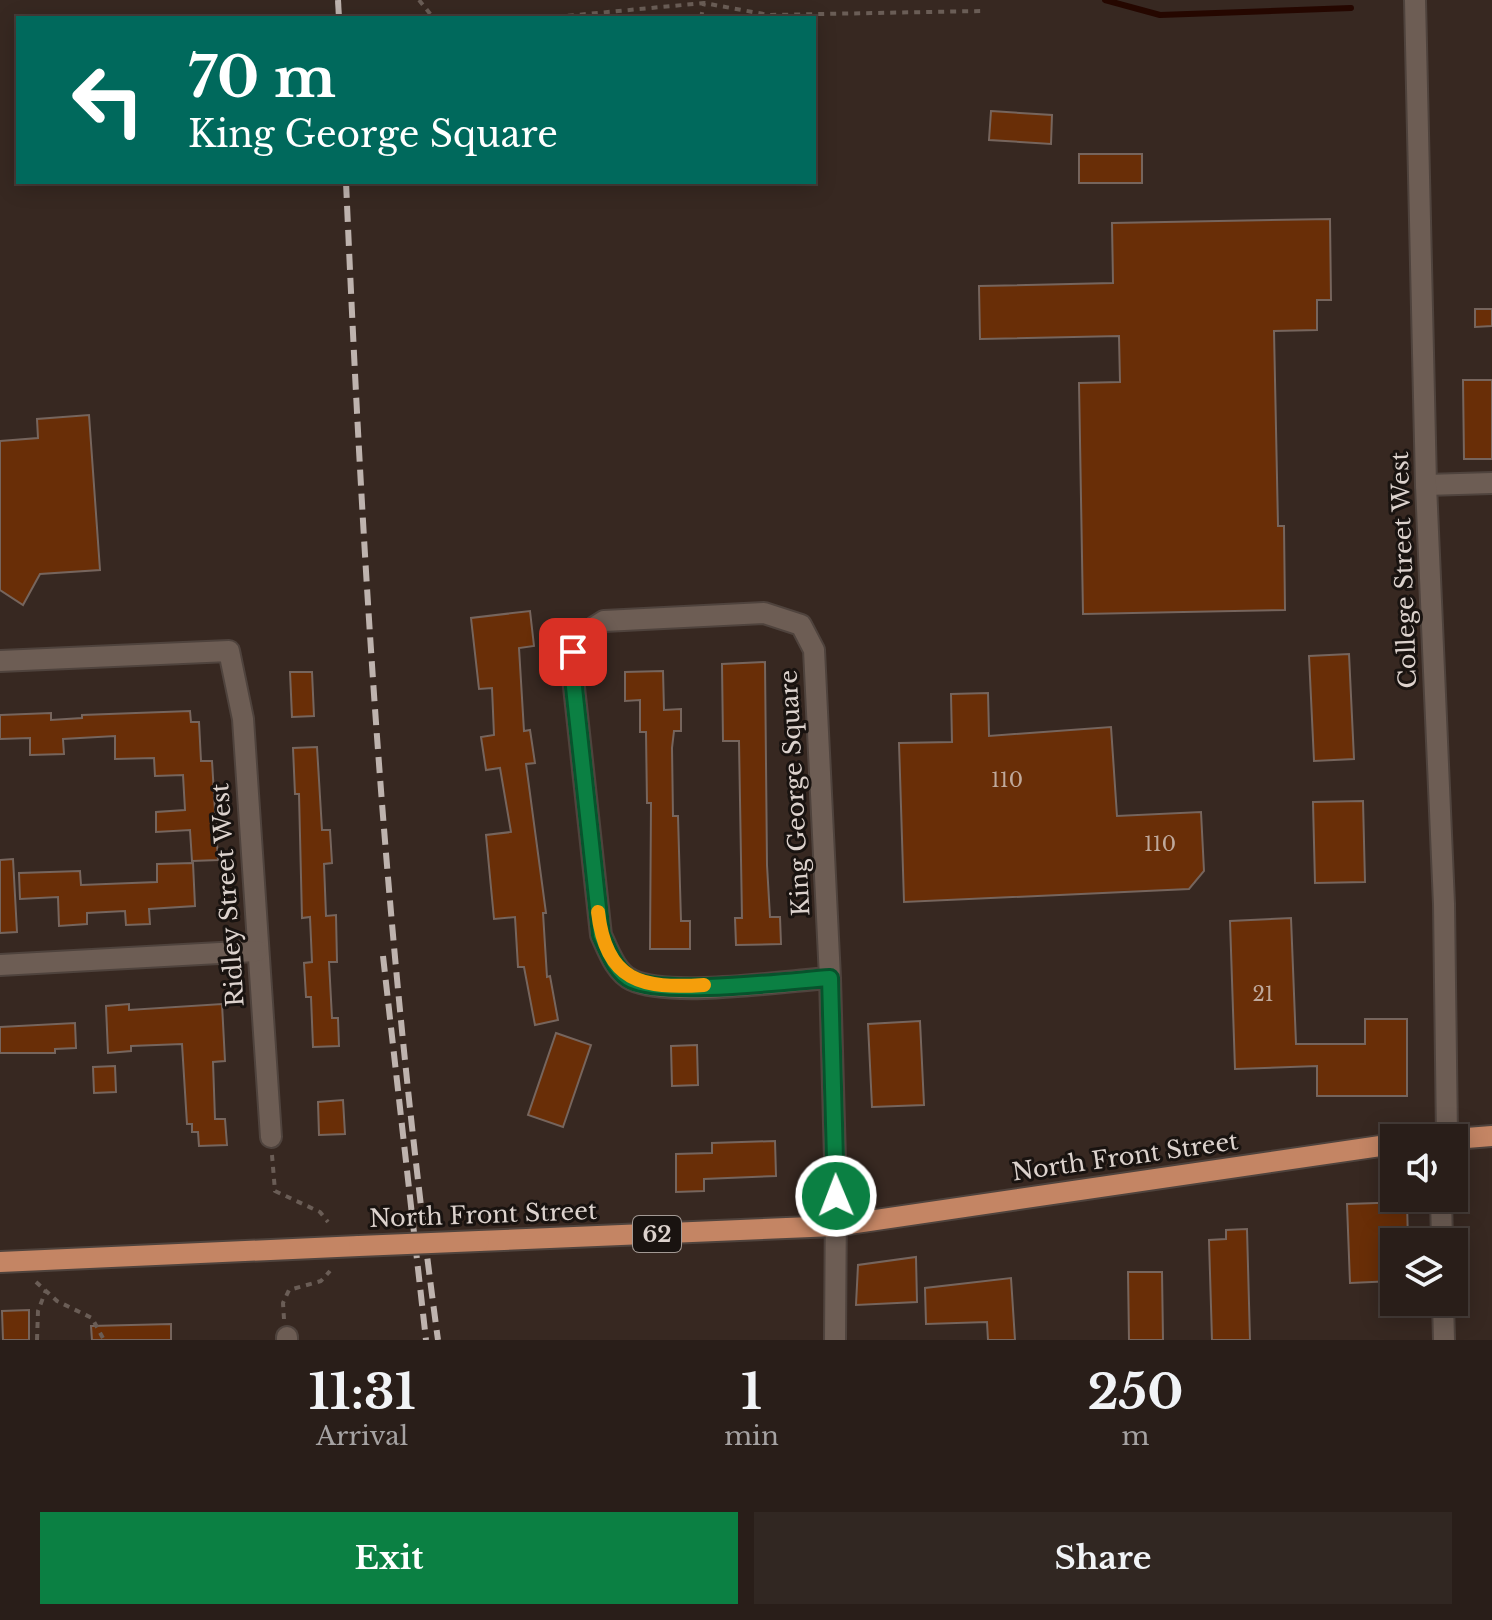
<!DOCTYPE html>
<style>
body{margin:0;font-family:"Libre Baskerville",serif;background:#312722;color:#f1f3f6;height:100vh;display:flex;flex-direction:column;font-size:30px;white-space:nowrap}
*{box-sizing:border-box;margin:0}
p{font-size:26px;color:#a5a2a2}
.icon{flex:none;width:44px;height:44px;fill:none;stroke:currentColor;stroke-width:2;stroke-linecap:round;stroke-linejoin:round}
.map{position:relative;height:1340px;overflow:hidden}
.side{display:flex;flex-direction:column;background:#291e19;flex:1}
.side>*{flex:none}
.guide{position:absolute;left:16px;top:16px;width:800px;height:168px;border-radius:0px;box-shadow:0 4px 20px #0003,0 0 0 2px #453c38;background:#00695c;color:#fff;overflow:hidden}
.buttons{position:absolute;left:1380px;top:1124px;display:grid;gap:16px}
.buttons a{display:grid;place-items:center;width:88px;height:88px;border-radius:0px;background:#291e19;box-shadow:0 4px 20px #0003,0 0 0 2px #453c38;font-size:40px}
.pin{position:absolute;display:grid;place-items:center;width:68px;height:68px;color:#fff;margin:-34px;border-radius:16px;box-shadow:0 4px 12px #0006}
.me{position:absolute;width:88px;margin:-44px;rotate:359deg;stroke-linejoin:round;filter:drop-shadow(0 0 6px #0008)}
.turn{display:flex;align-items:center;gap:28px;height:168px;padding:0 40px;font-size:36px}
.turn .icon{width:104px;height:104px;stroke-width:2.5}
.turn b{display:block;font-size:56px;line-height:68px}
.eta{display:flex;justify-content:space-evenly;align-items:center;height:136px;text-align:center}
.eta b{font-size:48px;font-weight:700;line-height:56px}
.primary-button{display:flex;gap:16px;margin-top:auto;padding:16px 40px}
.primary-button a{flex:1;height:92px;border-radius:0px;background:#0b8043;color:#fff;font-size:32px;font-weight:700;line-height:92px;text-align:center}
.primary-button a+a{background:#312722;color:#f1f3f6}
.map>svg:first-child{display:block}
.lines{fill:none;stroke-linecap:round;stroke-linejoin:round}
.stream{stroke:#250700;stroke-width:6}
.building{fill:#692e07;stroke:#76655d;stroke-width:2}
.street-casing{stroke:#4f433d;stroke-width:24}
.secondary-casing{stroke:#4f433d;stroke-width:24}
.primary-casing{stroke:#4f433d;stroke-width:24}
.path{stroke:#6a5d56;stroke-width:4;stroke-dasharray:6 6;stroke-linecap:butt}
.street{stroke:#6d5d54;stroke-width:20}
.secondary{stroke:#6d5d54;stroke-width:20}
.primary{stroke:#c48564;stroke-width:20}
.rail{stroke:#beb3ae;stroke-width:6;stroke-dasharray:16 8;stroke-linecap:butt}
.primary-bridge-casing{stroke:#4f433d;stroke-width:24;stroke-linecap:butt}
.primary-bridge{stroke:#c48564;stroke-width:20}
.route-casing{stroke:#07532c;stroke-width:20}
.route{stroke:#0b8043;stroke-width:14}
.slow{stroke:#f59e0b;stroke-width:14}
.labels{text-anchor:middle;stroke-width:6;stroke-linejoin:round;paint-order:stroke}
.number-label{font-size:20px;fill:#bfa99c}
.shield{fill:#191310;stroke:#a29994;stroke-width:2}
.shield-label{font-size:22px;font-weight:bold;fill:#dcd2cd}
.street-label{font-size:24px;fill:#dcd2cd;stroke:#191310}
</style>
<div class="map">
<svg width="1492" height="1340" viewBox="0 0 1492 1340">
<rect width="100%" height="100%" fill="#372821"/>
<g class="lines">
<path class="stream" d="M 1105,0 L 1160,15 L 1351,8"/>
</g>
<g class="building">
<path d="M 991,111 L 1052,115 L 1051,144 L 989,140 Z"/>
<rect x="1079" y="154" width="63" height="29"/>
<path d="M 1330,219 L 1331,300 L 1317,300 L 1317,330 L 1274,331 L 1278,526 L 1284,526 L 1285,610 L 1083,614 L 1079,383 L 1120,382 L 1119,336 L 980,339 L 979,286 L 1113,283 L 1112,223 Z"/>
<path d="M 1475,309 L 1492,309 L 1492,326 L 1475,327 Z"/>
<path d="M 1463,380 L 1492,380 L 1492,459 L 1464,459 Z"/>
<path d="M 89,415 L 100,570 L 40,574 L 23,605 L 0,590 L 0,441 L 38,438 L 37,419 Z"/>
<path d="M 530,611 L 534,646 L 519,648 L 524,731 L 530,730 L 535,763 L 526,764 L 546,913 L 543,913 L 547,977 L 550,976 L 558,1020 L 535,1025 L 524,967 L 518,967 L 515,917 L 494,919 L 486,835 L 511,832 L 500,768 L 486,770 L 481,737 L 494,735 L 492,688 L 479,689 L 471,618 Z"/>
<path d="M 1349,654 L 1354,759 L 1314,761 L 1309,656 Z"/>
<path d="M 765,662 L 767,865 L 770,917 L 780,917 L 781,944 L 736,945 L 735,918 L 742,918 L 739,741 L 723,741 L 722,664 Z"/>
<path d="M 663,671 L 664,710 L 681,709 L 681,731 L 674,731 L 672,748 L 673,816 L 678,816 L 681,921 L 690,921 L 690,949 L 650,949 L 651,803 L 647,803 L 646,732 L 640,732 L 640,700 L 625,701 L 625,672 Z"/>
<path d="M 290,672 L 312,672 L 314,716 L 292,717 Z"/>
<path d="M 988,693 L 989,736 L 1111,727 L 1117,816 L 1201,812 L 1204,871 L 1189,889 L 904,902 L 899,743 L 952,742 L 951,694 Z"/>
<path d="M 190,711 L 191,722 L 199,722 L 201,761 L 212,761 L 218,860 L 192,861 L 190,830 L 156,832 L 156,812 L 185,810 L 183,775 L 155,776 L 154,758 L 115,759 L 115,736 L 63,739 L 64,754 L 30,755 L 30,738 L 0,739 L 0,715 L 51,713 L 51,720 L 82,718 L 82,715 Z"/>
<path d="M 317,747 L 322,830 L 330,830 L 332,863 L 324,864 L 326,916 L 336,915 L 337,962 L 329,962 L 332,1018 L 338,1018 L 339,1046 L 313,1047 L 311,997 L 306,997 L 304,963 L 312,962 L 310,917 L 302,918 L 299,794 L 295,794 L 293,748 Z"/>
<path d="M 1363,801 L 1365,882 L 1315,883 L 1313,802 Z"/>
<path d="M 13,859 L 17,932 L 0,933 L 0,860 Z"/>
<path d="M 193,863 L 195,906 L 149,909 L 150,924 L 126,925 L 125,911 L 87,913 L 87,924 L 59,926 L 58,897 L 20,899 L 19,873 L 80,871 L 81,885 L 157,882 L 157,864 Z"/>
<path d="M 1291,918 L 1296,1044 L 1365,1044 L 1365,1019 L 1407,1019 L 1407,1096 L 1317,1096 L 1317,1066 L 1235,1069 L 1230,921 Z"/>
<path d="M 129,1004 L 129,1010 L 222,1004 L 225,1061 L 213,1062 L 215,1119 L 225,1119 L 227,1145 L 199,1146 L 198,1132 L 192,1132 L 192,1124 L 187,1124 L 182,1044 L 131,1046 L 131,1051 L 108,1053 L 106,1006 Z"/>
<path d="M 920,1021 L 924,1105 L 872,1107 L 868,1024 Z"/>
<path d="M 75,1023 L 76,1048 L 55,1049 L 55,1053 L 0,1053 L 0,1027 Z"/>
<path d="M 556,1033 L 591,1045 L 563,1127 L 528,1115 Z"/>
<path d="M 697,1045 L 698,1085 L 672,1086 L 671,1046 Z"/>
<path d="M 115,1066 L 116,1092 L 94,1093 L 93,1067 Z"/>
<path d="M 343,1100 L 345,1134 L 319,1135 L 318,1102 Z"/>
<path d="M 775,1141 L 776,1176 L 704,1179 L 704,1191 L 676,1192 L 676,1154 L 712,1153 L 712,1143 Z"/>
<path d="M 1407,1202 L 1408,1242 L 1394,1242 L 1394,1281 L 1350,1283 L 1347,1204 Z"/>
<path d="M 1247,1229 L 1250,1340 L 1212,1340 L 1209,1240 L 1226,1239 L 1226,1230 Z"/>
<path d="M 916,1257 L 917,1302 L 856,1305 L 858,1265 Z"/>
<path d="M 1128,1272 L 1162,1272 L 1163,1340 L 1129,1340 Z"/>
<path d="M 1011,1278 L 1015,1340 L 988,1340 L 987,1322 L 926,1324 L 925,1288 Z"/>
<path d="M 29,1310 L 29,1340 L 3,1340 L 2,1311 Z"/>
<path d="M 171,1324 L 171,1340 L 92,1340 L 91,1326 Z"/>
</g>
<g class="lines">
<defs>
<g id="street">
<path d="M 1426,485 L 1492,483"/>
<path d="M 0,661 L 229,651 L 243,719 L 271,1137"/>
<path d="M 0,965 L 257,951"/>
<path d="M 830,978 C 785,981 669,998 632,980 C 616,973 608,950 601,935 L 573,678 C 573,650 579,635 604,621 L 764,613 L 801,625 L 814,650 L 830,978 L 836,1196 L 835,1340"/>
<path d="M 287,1337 L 287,1340"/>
</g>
<g id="secondary">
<path d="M 1415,0 L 1426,485 L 1444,904 L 1447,1138"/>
<path d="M 1441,1198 L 1442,1242"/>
<path d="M 1443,1302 L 1444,1340"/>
</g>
<g id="primary">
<path d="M 1454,1139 L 1492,1136"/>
<path d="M 479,1241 L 835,1226 L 1394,1144"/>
<path d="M 0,1262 L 359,1246"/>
</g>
</defs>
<use href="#street" class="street-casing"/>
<use href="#secondary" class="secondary-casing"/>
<use href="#primary" class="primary-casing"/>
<g class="path">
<path d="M 419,0 L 431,15 L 442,18"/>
<path d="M 544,18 L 704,3 L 769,15 L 981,11"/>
<path d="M 701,18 L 704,3"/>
<path d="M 272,1155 L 275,1191 L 320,1212 L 328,1222"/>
<path d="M 36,1282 L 57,1301 L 92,1318 L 104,1340"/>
<path d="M 284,1319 L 283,1303 L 289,1290 L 321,1281 L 330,1271"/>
<path d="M 37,1340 L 38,1311 L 46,1290"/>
</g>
<use href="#street" class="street"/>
<use href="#secondary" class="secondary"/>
<use href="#primary" class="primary"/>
<g class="rail">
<path d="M 338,0 L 339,18"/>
<path d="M 346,182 C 363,569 386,956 438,1340"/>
<path d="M 383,956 L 426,1340"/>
</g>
<defs>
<path id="primary-bridge" d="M 359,1246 L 479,1241"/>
</defs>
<use href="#primary-bridge" class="primary-bridge-casing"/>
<use href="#primary-bridge" class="primary-bridge"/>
</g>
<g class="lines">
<defs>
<path id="route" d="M 573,652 L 573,678 L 601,935 C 608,950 616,973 632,980 C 665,996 788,981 830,978 L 836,1196"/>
</defs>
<use href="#route" class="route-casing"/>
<use href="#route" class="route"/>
<path class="slow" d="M 598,912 C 606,982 642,989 704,985"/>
</g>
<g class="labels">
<g class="number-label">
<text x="1007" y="787">110</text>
<text x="1160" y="851">110</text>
<text x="1263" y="1001">21</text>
</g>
<rect class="shield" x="633" y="1216" width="48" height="36" rx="6"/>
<g class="shield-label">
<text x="657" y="1242">62</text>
</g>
<g class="street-label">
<text transform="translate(1404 570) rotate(-92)" y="8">College Street West</text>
<text transform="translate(795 793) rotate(-93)" y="8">King George Square</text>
<text transform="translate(228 895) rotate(-94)" y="8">Ridley Street West</text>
<text transform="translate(1125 1157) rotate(-8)" y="8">North Front Street</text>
<text transform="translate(483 1215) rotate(-2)" y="8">North Front Street</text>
</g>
</g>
</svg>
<div class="buttons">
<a><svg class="icon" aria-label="sound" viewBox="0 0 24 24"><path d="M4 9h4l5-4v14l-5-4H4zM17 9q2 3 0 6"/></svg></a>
<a><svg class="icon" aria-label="layers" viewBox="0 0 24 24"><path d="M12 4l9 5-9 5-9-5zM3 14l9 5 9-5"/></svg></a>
</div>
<div class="pin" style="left:573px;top:652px;background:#d93025"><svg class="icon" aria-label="arrive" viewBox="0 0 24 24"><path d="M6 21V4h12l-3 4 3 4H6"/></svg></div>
<svg class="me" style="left:836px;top:1196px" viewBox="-20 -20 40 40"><circle r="17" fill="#0b8043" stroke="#fff" stroke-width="3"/><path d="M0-11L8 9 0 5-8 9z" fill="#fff"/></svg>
<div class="guide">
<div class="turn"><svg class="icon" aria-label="left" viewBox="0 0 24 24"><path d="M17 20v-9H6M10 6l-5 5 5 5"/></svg><div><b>70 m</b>King George Square</div></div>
</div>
</div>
<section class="side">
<div class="eta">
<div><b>11:31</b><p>Arrival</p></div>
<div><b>1</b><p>min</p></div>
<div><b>250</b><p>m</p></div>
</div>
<div class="primary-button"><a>Exit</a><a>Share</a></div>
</section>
